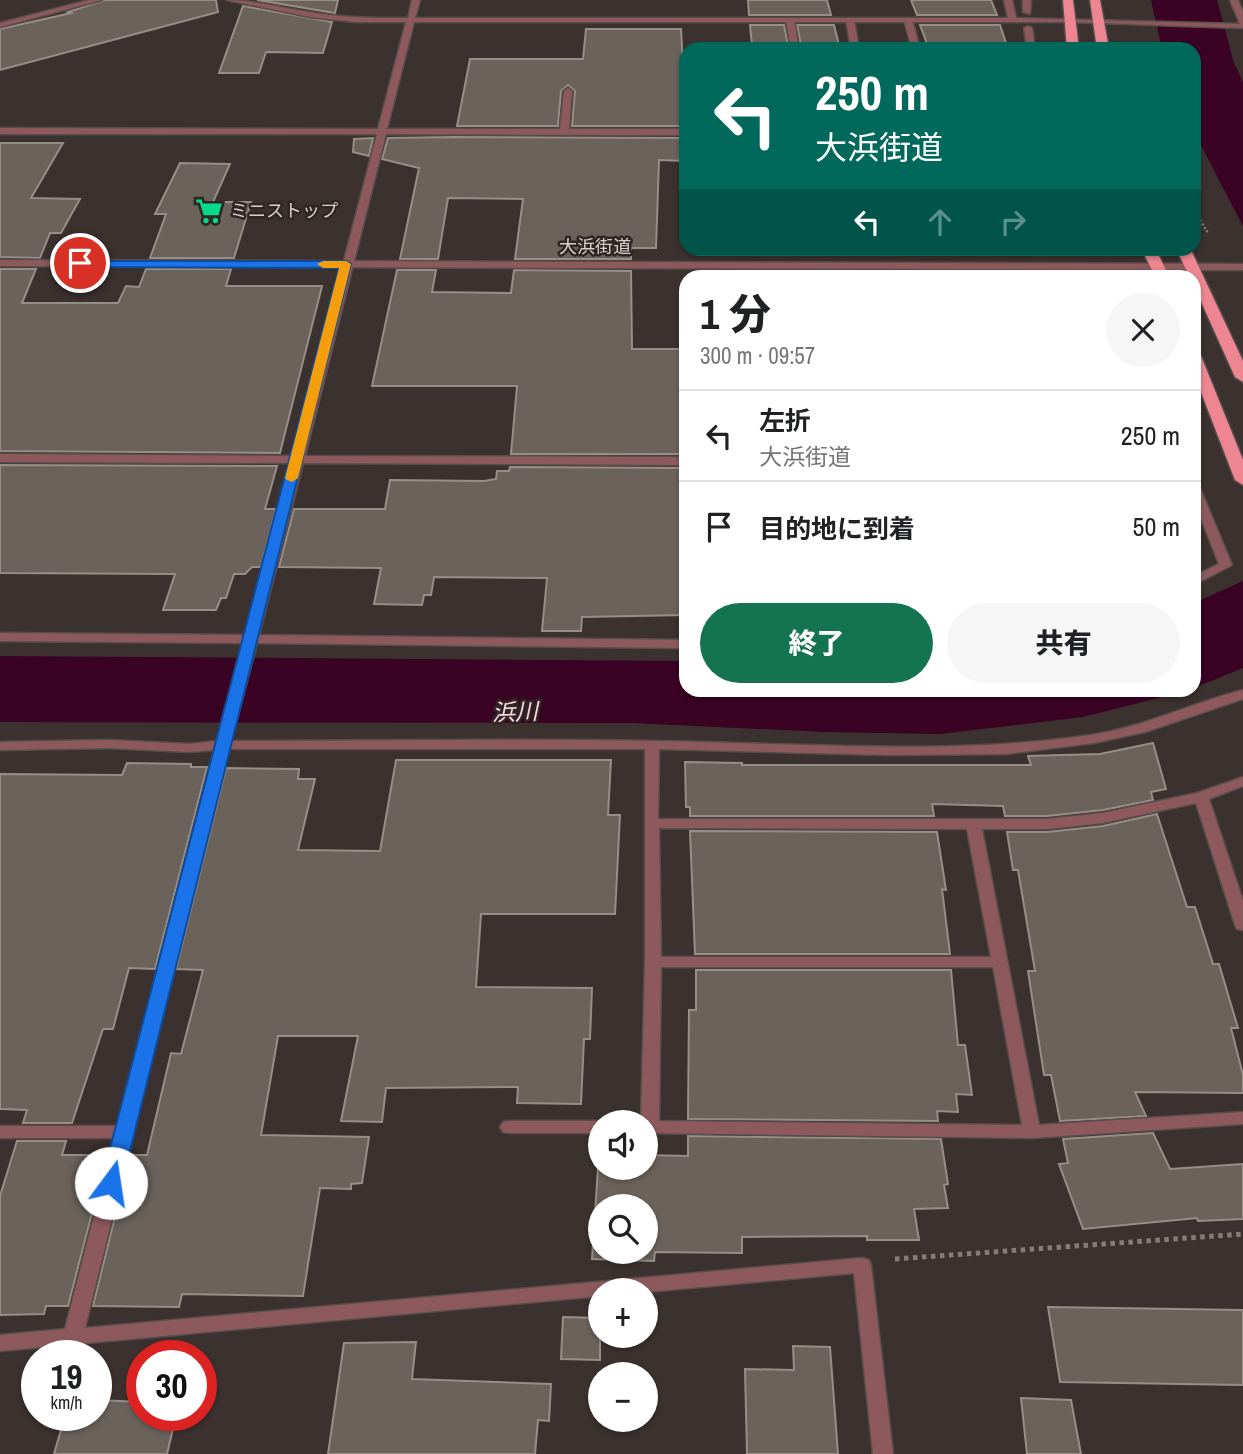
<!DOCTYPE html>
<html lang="ja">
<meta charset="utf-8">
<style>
body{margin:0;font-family:"Archivo Narrow","Noto Sans JP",sans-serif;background:#f6f6f6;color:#202124;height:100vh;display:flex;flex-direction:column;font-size:26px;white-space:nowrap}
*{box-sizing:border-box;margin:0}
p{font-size:23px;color:#757577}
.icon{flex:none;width:38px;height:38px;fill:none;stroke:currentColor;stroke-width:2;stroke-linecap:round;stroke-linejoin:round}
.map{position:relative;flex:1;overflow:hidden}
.panel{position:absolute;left:679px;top:270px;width:522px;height:427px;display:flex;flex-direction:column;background:#fff;border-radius:21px;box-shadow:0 2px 5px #0004}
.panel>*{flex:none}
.top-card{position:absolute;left:679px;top:42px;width:522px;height:214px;border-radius:21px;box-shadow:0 2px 5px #0004;background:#00695c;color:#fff;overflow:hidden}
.controls{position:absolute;left:588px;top:1110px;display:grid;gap:14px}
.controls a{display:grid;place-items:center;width:70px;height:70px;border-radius:50%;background:#fff;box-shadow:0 2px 5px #0004;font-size:35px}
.speed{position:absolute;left:21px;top:1340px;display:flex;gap:14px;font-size:35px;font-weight:700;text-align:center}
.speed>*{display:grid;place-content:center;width:91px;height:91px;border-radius:50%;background:#fff;box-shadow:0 2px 5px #0004;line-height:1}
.speed small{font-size:18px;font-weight:400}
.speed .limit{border:10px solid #d22;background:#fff;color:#111}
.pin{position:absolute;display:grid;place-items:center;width:60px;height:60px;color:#fff;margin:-30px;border:4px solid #fff;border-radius:50%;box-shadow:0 2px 7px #0007}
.me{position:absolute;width:77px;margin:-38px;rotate:14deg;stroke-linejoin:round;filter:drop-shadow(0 0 5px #0008)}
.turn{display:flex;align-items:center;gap:24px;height:147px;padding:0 21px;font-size:32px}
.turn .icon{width:91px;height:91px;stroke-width:2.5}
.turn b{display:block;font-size:49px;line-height:60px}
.lanes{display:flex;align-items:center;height:66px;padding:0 21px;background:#0003;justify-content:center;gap:35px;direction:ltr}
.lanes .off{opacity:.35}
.round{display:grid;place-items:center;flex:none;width:74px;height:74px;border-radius:37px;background:#f6f6f6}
.overview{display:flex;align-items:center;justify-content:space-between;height:119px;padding:0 21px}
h1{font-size:42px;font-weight:800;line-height:52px}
.primary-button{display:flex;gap:14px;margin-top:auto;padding:14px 21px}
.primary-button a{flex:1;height:80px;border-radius:42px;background:#147452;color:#fff;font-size:28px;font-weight:800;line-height:80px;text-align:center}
.primary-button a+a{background:#f6f6f6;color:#202124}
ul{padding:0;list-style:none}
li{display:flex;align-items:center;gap:21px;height:91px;padding:0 21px;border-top:2px solid #e0e0e0}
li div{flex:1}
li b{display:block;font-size:26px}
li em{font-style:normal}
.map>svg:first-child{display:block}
.water{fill:#3a0223}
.building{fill:#6a625b;stroke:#978e87;stroke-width:2;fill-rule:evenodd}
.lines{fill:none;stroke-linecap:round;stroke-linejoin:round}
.service-casing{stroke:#574e4b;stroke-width:3}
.minor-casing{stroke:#574e4b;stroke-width:3}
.tertiary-casing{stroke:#574e4b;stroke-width:3}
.trunk-casing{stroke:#574e4b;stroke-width:3}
.path-far1{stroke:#857d7b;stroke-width:2.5;stroke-dasharray:2 2;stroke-linecap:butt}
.path{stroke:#857d7b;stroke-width:5;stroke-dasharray:4.5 4.5;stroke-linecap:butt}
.service{fill:#8d595d;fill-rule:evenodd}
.minor{fill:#8d595d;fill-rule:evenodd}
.tertiary{fill:#8d595d;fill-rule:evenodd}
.trunk{fill:#ed8690;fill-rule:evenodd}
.route{fill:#1a73e8;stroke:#114b97;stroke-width:2}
.slow{fill:#f59e0b}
.labels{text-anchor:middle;stroke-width:5;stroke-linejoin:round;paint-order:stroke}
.far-poi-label{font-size:18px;fill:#d6d0ce;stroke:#302724;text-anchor:start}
.far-street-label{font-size:18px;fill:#d6d0ce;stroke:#302724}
.water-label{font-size:23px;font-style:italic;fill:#fed7e8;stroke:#302724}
</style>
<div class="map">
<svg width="1243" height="1454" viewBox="0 0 1243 1454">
<rect width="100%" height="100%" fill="#3b312e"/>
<g class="water">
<path d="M 1151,0 L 1217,0 L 1234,63 L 1243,82 L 1243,226 L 1194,132 L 1194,49 L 1162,49 Z"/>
<path d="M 1243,581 L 1243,668 L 1194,688 L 1194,603 Z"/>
<path d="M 0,656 L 686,661 L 686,690 L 1190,690 L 1083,717 L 940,734 L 825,732 L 633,723 L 0,722 Z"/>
</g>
<g class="building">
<path d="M 105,0 L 216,0 L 218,12 L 0,70 L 0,29 L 71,13 L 68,12 Z"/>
<path d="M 257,0 L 338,0 L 335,13 Z"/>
<path d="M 748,0 L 827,0 L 831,15 L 749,15 Z"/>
<path d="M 911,0 L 991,0 L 997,15 L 917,15 Z"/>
<path d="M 243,6 L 332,22 L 323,53 L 266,52 L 259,73 L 219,73 Z"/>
<path d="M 750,25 L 784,25 L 788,45 L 752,45 Z"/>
<path d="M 797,25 L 834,25 L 839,45 L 801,45 Z"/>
<path d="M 920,25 L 1000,25 L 1008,49 L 929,49 Z"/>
<path d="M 586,29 L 681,29 L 683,66 L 686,66 L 686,126 L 572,126 L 575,91 L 568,85 L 561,91 L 558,126 L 457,126 L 470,59 L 583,59 Z"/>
<path d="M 455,137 L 686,138 L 686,161 L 659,160 L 656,248 L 631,248 L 631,259 L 515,259 L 523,199 L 448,198 L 438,259 L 400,259 L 419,168 L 382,159 L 388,138 Z"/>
<path d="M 373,138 L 369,156 L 353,152 L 354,139 Z"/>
<path d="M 0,143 L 63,143 L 31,198 L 80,199 L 61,233 L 50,233 L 40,258 L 0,257 Z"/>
<path d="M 180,163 L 230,164 L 213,202 L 251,202 L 234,258 L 150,258 L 166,214 L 155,214 Z"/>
<path d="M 0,269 L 36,269 L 22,303 L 118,303 L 126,286 L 139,287 L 146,269 L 231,269 L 226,286 L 322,286 L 280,453 L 0,451 Z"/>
<path d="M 397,270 L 436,270 L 432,292 L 511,293 L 514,270 L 631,271 L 632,349 L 686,349 L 686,454 L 511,454 L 517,386 L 372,386 Z"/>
<path d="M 0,465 L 277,466 L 265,509 L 276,509 L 261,567 L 252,567 L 245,574 L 234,574 L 226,598 L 221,598 L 216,610 L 163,610 L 175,574 L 0,573 Z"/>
<path d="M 510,467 L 686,468 L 686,615 L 582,617 L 581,631 L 542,631 L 547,578 L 434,577 L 431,595 L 424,595 L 422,605 L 374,604 L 381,568 L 279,567 L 294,509 L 385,509 L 390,480 L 484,481 L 496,479 L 497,471 L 509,471 Z"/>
<path d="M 1153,743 L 1166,789 L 1151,792 L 1153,800 L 1103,810 L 1047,816 L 1005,816 L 1003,806 L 932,804 L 934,816 L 690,816 L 690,807 L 686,807 L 685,762 L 742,763 L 742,765 L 1031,765 L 1028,756 L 1100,754 Z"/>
<path d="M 396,760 L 611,760 L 608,815 L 620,815 L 615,914 L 481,914 L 476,987 L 592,988 L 590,1039 L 584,1039 L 581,1104 L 517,1103 L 518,1087 L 386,1088 L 382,1122 L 341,1121 L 358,1036 L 278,1036 L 261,1135 L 369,1137 L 362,1183 L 351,1184 L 351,1189 L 320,1188 L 303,1296 L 182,1294 L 179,1307 L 93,1306 L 130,1155 L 147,1155 L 171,1053 L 181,1054 L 203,970 L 176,969 L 226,768 L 299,769 L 298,779 L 315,779 L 298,850 L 380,851 Z"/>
<path d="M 127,763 L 191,764 L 191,767 L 207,767 L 155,969 L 129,968 L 113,1029 L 103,1029 L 72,1123 L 23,1123 L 27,1110 L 0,1109 L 0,774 L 122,775 Z"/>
<path d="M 1157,814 L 1187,907 L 1195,907 L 1213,964 L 1219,964 L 1238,1028 L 1231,1028 L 1243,1075 L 1243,1093 L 1135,1092 L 1146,1116 L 1060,1121 L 1051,1075 L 1044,1075 L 1028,971 L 1035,971 L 1018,870 L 1013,870 L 1007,832 L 1047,832 L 1103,826 Z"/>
<path d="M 690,831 L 937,832 L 946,890 L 942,889 L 950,954 L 695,954 Z"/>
<path d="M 696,970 L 951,970 L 958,1045 L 965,1045 L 972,1095 L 956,1094 L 958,1112 L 937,1111 L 938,1121 L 688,1119 L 689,1010 L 696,1010 Z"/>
<path d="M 1153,1133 L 1170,1169 L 1243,1164 L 1243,1219 L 1198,1221 L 1197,1218 L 1083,1229 L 1059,1164 L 1068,1163 L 1063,1139 Z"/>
<path d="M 688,1136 L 941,1139 L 948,1184 L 944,1185 L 948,1208 L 914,1209 L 919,1240 L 867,1240 L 867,1236 L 742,1237 L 742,1253 L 655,1252 L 654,1261 L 592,1259 L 599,1153 L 600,1167 L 646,1167 L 646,1155 L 688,1156 ZM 600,1206 L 646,1206 L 646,1251 L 600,1251 Z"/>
<path d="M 17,1141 L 66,1141 L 62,1155 L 107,1155 L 68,1306 L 46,1306 L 44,1314 L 0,1315 L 0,1196 Z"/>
<path d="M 1048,1307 L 1243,1310 L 1243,1385 L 1060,1382 Z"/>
<path d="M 563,1317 L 600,1318 L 600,1360 L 561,1359 Z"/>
<path d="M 416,1342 L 412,1379 L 551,1384 L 549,1421 L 538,1420 L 535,1454 L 328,1454 L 344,1343 Z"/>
<path d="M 793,1346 L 830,1347 L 838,1454 L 747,1454 L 745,1369 L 794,1370 Z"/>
<path d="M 1021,1398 L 1071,1400 L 1081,1454 L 1027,1454 Z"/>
<path d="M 96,1400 L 142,1402 L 142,1416 L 176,1416 L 167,1454 L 54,1454 L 65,1416 L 96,1416 Z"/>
</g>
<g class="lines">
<defs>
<g id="service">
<path d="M 790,18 L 794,20 L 799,49 L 791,49 L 786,20 Z"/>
<path d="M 850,18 L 854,20 L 859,49 L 851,49 L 846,20 Z"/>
<path d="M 908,18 L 912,20 L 920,49 L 912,49 L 904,20 Z"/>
</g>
<g id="minor">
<path d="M 89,0 L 102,0 L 0,27 L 0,23 Z"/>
<path d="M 227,0 C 255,0 281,8 309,12 C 342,18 374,18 408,18 L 412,0 L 420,0 L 415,18 L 1008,18 L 1004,0 L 1012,0 L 1016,18 L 1240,24 L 1230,0 L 1238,0 L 1243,12 L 1243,28 L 1068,22 L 414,22 L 387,129 L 560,129 L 564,91 L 568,88 L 572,91 L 569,129 L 686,129 L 686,135 L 386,134 L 305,456 L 686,457 L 686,465 L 303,463 L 259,635 L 686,640 L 686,648 L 257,643 L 231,741 C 372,741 513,738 654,741 C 799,743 947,756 1091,735 C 1144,727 1192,703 1243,690 L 1243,699 L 1145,732 L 1094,743 L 1006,754 L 890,755 L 659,749 L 658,819 L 1047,819 L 1103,813 L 1197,793 L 1243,777 L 1243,786 L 1209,799 L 1243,901 L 1243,930 L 1237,929 L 1235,925 L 1196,803 L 1103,823 L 1047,829 L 982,829 L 1039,1125 L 1243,1112 L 1243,1124 L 1032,1138 L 646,1133 L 646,1122 L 641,1122 L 645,962 L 645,749 L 228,749 L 85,1328 L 862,1258 L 869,1260 L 871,1265 L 893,1454 L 873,1454 L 854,1273 L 646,1292 L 646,1290 L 600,1290 L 600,1296 L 0,1351 L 0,1335 L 65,1329 L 114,1138 L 0,1138 L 0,1126 L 117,1126 L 214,750 L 189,752 L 109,748 L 0,750 L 0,742 L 109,740 L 189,744 L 217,741 L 244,643 L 0,641 L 0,633 L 246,635 L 291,463 L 0,462 L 0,454 L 293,456 L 377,134 L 0,134 L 0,128 L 378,129 L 406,22 L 355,22 L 310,17 ZM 659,828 L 967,829 L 991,957 L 661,957 ZM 661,967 L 993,967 L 1022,1125 L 659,1121 Z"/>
<path d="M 1023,0 L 1031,0 L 1030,14 L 1023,12 Z"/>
<path d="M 1028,26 L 1032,28 L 1035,49 L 1027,49 L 1024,28 Z"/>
<path d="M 1194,484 L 1200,488 L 1232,565 L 1194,585 L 1194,576 L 1219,564 L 1194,501 Z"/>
<path d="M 509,1121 L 600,1121 L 604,1122 L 600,1122 L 600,1133 L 509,1133 L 503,1132 L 500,1127 L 503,1122 Z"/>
</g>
<path id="tertiary" d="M 0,260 L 1243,264 L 1243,270 L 0,266 Z"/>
<g id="trunk">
<path d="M 1063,0 L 1073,0 L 1079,49 L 1067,49 Z"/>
<path d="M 1090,0 L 1100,0 L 1109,49 L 1097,49 Z"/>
<path d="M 1141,248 L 1155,248 L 1169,276 L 1155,276 Z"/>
<path d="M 1176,248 L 1190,248 L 1243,361 L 1243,382 L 1235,377 L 1194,286 L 1194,276 L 1189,276 Z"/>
<path d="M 1194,352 L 1201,356 L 1243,460 L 1243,485 L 1235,480 L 1194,374 Z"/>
</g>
</defs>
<use href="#service" class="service-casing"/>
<use href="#minor" class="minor-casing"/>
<use href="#tertiary" class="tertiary-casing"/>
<use href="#trunk" class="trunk-casing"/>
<path class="path-far1" d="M 1194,210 L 1208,233"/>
<path class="path" d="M 895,1259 L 1243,1234"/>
<use href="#service" class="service"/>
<use href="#minor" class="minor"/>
<use href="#tertiary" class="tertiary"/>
<use href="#trunk" class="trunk"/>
</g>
<path class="route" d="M 76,261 L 346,261 L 351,264 L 122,1183 L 119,1188 L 111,1190 L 104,1188 L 101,1183 L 339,268 L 80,267 L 76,266 Z"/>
<path class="slow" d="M 346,261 L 351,264 L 298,478 L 292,482 L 287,480 L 285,478 L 339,268 L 323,268 L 317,264 L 323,261 Z"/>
<defs>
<symbol id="supermarket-bare" viewBox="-9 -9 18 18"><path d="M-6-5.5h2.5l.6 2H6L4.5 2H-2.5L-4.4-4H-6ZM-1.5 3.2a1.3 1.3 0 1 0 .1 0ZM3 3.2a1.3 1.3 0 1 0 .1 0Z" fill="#05d98b" stroke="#302724" stroke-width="2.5" paint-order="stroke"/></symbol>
</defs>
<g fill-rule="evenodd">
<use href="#supermarket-bare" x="190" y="192" width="38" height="38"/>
</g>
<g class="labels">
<g class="far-poi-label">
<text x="230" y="217">ミニストップ</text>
</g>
<g class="far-street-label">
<text x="595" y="253">大浜街道</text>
</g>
<g class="water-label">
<text transform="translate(515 712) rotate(-2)" y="8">浜川</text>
</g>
</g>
</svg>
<div class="controls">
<a><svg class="icon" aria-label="sound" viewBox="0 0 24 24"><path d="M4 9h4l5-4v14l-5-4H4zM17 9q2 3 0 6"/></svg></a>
<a><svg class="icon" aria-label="search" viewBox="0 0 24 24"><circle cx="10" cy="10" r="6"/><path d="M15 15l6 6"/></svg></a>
<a>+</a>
<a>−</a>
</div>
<div class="speed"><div>19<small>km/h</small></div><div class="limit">30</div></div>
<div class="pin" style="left:80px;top:263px;background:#d93025"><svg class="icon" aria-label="arrive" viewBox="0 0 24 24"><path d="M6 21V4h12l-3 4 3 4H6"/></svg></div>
<svg class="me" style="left:111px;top:1183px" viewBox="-20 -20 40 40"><circle r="19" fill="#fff"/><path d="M0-13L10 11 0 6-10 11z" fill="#1a73e8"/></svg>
<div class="top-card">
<div class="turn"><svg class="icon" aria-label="left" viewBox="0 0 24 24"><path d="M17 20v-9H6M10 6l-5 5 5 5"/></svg><div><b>250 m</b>大浜街道</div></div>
<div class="lanes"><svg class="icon" aria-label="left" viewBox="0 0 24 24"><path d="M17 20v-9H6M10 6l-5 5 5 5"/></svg><svg class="icon off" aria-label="ahead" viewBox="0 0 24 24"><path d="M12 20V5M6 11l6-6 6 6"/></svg><svg class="icon off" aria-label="right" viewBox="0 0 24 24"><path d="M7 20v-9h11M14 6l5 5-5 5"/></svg></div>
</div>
<section class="panel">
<div class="overview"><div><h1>1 分</h1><p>300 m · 09:57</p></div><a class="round"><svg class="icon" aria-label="close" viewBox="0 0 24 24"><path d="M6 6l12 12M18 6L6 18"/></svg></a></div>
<ul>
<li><svg class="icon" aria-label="left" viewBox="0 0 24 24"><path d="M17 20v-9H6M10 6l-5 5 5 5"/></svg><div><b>左折</b><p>大浜街道</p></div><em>250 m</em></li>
<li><svg class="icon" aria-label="arrive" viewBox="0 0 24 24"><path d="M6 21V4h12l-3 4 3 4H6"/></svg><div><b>目的地に到着</b></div><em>50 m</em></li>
</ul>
<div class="primary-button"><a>終了</a><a>共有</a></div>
</section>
</div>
